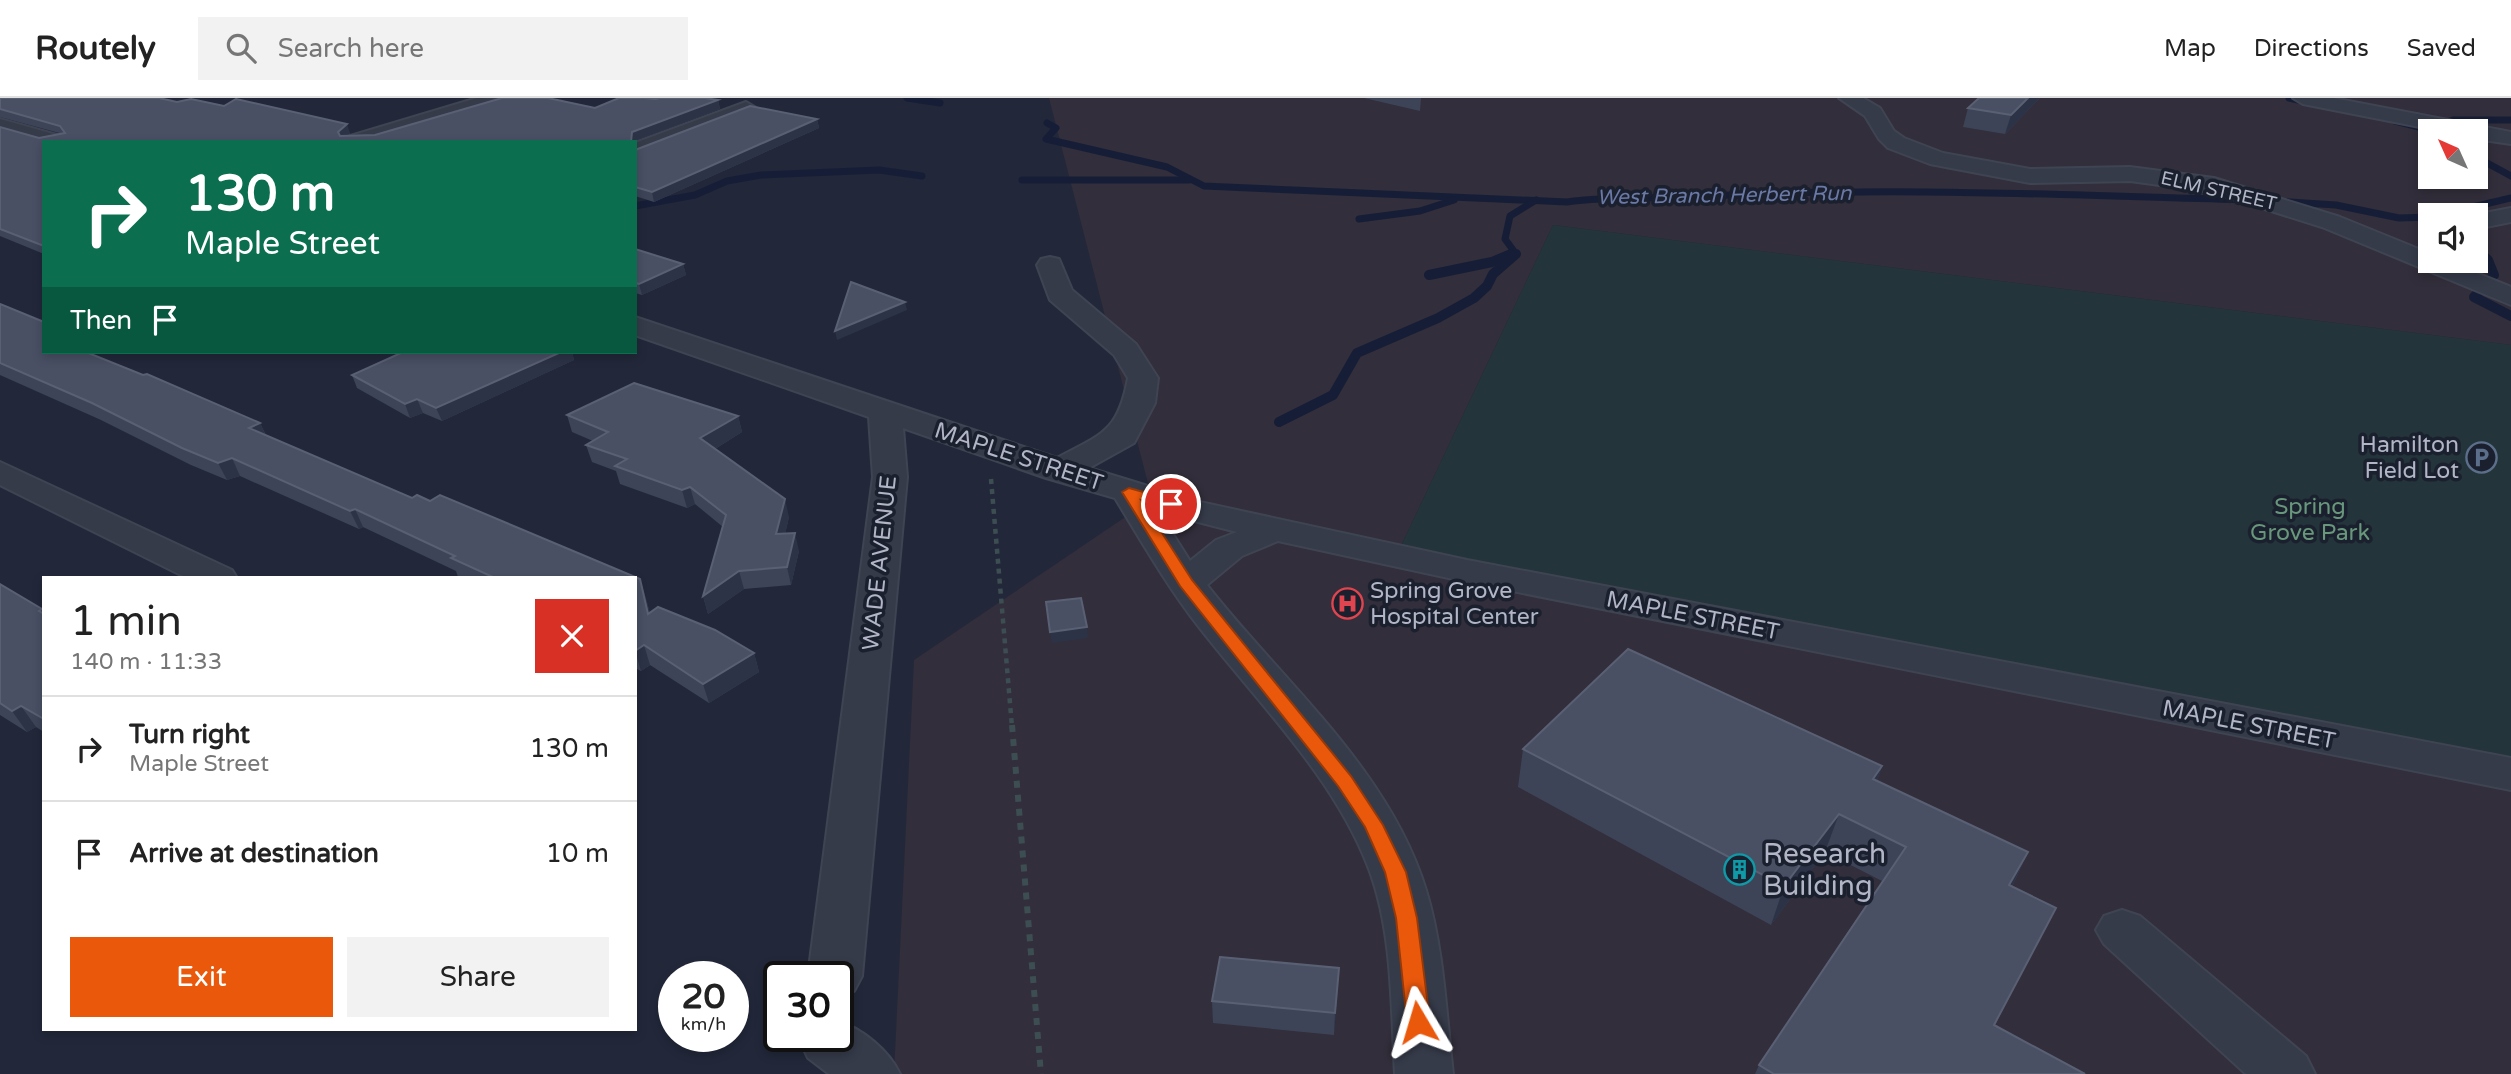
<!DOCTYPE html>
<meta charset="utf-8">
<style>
body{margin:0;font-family:"Varela Round",sans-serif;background:#f2f2f2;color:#222;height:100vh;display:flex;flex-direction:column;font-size:26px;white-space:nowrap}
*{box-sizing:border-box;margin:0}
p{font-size:23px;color:#767676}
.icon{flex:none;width:38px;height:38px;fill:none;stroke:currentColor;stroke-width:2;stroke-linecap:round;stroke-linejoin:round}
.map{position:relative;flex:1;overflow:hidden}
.drawer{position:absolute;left:42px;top:478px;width:595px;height:455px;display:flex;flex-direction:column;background:#fff;border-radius:0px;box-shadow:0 4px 10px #0003}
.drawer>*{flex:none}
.banner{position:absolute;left:42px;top:42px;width:595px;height:214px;border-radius:0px;box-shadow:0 4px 10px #0003;background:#0b6e4f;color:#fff;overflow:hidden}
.needle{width:46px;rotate:315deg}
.buttons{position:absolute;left:2418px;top:21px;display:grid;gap:14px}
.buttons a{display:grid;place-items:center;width:70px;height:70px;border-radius:0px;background:#fff;box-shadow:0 4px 10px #0003;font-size:35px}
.speed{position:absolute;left:658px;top:863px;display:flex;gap:14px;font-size:35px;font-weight:700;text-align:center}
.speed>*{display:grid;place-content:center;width:91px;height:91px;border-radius:50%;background:#fff;box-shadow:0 4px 10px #0003;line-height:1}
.speed small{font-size:18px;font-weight:400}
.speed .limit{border:4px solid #111;border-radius:10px;background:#fff;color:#111}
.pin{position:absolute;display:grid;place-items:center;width:60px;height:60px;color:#fff;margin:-30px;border:4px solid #fff;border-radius:50%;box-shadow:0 2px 7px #0007}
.me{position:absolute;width:77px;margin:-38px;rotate:353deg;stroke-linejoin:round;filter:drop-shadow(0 0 5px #0008)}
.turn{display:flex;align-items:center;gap:24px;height:147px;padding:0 28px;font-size:32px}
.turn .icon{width:91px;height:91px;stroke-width:2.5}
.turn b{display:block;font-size:49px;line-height:60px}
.then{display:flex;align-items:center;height:66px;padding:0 28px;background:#0003;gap:14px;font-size:26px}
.round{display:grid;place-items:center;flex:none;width:74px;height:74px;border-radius:0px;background:#f2f2f2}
.overview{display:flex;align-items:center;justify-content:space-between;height:119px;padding:0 28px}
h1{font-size:42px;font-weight:600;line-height:52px}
.action{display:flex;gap:14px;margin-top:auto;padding:14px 28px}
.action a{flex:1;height:80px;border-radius:0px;background:#ea580c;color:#fff;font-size:28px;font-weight:600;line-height:80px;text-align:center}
.action a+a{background:#f2f2f2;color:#222}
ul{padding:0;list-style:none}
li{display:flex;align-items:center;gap:21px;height:105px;padding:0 28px;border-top:2px solid #e0e0e0}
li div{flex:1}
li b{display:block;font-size:26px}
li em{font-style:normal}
header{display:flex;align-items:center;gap:42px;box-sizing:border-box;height:98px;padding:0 35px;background:#fff;border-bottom:2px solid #e0e0e0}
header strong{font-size:33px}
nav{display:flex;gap:38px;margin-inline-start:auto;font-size:24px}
.search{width:490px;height:63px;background:#f2f2f2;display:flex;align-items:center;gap:18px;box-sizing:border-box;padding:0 24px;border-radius:0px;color:#767676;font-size:26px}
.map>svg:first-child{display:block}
.medical{fill:#322e3b;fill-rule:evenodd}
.green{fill:#24343b}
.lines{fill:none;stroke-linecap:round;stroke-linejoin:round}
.stream-far1{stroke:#161e37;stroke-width:7}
.stream{stroke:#161e37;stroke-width:10}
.minor-casing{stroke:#3f4453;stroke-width:4}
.path-far1{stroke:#3d4e53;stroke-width:4.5;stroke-dasharray:5 5;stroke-linecap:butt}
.path{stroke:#3d4e53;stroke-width:6;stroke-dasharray:7 7;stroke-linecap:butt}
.minor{fill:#363b4a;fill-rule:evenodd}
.wall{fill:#3d4458}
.shaded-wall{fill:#2d3347}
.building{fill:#495064;stroke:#5a6073;stroke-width:2}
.route{fill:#ea580c;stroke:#983908;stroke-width:2}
.labels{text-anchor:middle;stroke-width:7;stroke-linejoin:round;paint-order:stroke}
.far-street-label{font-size:19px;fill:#b1b5c6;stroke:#1b202f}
.far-water-label{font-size:21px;font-style:italic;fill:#6a79a5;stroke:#1b202f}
.poi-label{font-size:23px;fill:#b1b5c6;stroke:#1b202f;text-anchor:end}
.street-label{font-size:23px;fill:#b1b5c6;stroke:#1b202f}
.park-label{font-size:23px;fill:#68977b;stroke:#1b202f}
.near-poi-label{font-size:28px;fill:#b1b5c6;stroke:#1b202f;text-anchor:start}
</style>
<header>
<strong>Routely</strong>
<div class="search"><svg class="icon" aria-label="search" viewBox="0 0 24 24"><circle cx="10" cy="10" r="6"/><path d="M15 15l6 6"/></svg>Search here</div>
<nav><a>Map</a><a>Directions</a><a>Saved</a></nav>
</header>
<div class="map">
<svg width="2511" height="976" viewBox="0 0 2511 976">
<rect width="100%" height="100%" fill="#22283a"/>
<path class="medical" d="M 1049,0 L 2511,0 L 2511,247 L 1553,127 L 1401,448 L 2511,662 L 2511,976 L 894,976 L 914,562 L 1152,401 ZM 2431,33 L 2476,33 L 2476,79 L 2431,79 ZM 2431,117 L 2476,117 L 2476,163 L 2431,163 Z"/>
<path class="green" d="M 1553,127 L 2511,247 L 2511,662 L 1401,448 Z"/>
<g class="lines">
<g class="stream-far1">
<path d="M 907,0 L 940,5"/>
<path d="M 2289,0 L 2312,5"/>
<path d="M 2395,23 L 2431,32"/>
<path d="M 1047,25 L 1056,30 L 1046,41 L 1167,69 L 1204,88 L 1567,104 C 1609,98 1651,101 1693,99 C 1879,88 2064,97 2249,102"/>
<path d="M 2436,29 L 2453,22 L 2511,22"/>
<path d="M 2476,59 L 2511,78"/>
<path d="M 1022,82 L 1189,82"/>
<path d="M 2274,103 L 2336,107 L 2399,120 L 2431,119"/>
<path d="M 635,108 L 695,97 L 727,83 L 761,77 L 879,72 L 922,78"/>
<path d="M 2439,117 L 2511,100"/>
<path d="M 1359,121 L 1420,113 L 1454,102"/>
<path d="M 2476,151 L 2483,158"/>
<path d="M 1507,158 L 1513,155"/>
<path d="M 1514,158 L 1516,156 L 1505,141 L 1510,118 L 1536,102"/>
</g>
<g class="stream">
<path d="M 2481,156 L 2488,162 L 2494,177 L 2474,199 L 2511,218"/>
<path d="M 1429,177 L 1492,164 L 1511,156"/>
<path d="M 1279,324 L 1333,297 L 1357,255 L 1438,220 L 1474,200 L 1487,188 L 1493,176 L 1516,156"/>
</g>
<defs>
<g id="minor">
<path d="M 477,0 L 505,1 L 502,5 L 378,44 L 344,44 L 347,39 Z"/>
<path d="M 1839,0 L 1863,0 L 1880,10 L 1894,33 L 1904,40 L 1943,55 L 2030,71 L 2130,69 L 2214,80 L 2340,119 L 2431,156 L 2431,163 L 2447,163 L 2511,189 L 2511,207 L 2322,129 L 2211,94 L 2130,83 L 2030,85 L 1930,66 L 1888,50 L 1879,41 L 1865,18 Z"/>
<path d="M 2293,0 L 2333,0 L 2511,34 L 2511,46 L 2476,41 L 2476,33 L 2440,33 L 2303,6 Z"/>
<path d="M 746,4 L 756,10 L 753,14 L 635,59 L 635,45 Z"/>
<path d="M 0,21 L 64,39 L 67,44 L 44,44 L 44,47 L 0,34 Z"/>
<path d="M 2511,110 L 2511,124 L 2476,131 L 2476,117 L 2474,117 Z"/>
<path d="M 1050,159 L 1059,161 L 1072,192 L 1136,246 L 1158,280 L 1155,305 L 1134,345 L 1089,370 L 1200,404 L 1467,462 L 2511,660 L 2511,692 L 1467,484 L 1278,443 L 1242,458 L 1207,487 C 1282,583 1389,671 1426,792 C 1444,851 1446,915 1453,976 L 1395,976 C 1391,909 1393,835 1369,771 C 1334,679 1259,606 1199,529 C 1167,488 1142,444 1115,400 L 1046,380 L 903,330 L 907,379 L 862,878 L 854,893 L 838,899 L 838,878 L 808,878 L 873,379 L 869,319 L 635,237 L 635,219 L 1057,360 C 1102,336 1118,334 1128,280 L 1114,257 L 1050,202 L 1037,167 L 1041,161 ZM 1159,414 L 1237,434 L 1216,442 L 1190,463 Z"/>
<path d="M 0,364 L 232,472 L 237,480 L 187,480 L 0,387 Z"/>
<path d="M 2122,812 L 2140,818 L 2306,958 L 2315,976 L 2246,976 L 2104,846 L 2096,832 L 2104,818 Z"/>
<path d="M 838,923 C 863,931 889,953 900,976 L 829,976 L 808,960 L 800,943 L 802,938 L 838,938 Z"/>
</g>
</defs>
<use href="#minor" class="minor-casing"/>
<path class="path-far1" d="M 991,381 L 1012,629"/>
<path class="path" d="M 1012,627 L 1041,976"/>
<use href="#minor" class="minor"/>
</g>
<g class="wall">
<path d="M 0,0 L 177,4 L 350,35 L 348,38 L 375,37 L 595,10 L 656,1 L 718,2 L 720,11 L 634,43 L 634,44 L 44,44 L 44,156 L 0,138 L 0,29 L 39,40 L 63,36 L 0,19 Z"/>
<path d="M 1364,0 L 1421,0 L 1420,13 Z"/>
<path d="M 2040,0 L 2005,36 L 1963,29 L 1968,10 Z"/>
<path d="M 817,21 L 819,30 L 654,104 L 635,98 L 635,52 Z"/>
<path d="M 635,151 L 683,166 L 686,177 L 642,197 L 635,195 Z"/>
<path d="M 0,206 L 44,224 L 44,254 L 86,254 L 143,277 L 147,276 L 260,325 L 266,337 L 412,400 L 417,397 L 430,403 L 440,397 L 640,481 L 650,515 L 658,509 L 715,532 L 754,555 L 759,574 L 709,605 L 650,567 L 641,573 L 635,570 L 635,480 L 460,480 L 458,479 L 456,473 L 363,429 L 359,431 L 240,378 L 227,382 L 191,367 L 101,322 L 0,277 Z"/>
<path d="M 403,254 L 572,254 L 574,262 L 442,323 L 423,315 L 410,320 L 357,290 L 352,277 Z"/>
<path d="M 567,317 L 738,318 L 742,334 L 715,351 L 789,419 L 785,436 L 799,453 L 791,487 L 744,491 L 708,516 L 703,498 L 723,429 L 695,406 L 687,410 L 620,386 L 616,373 L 592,364 L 586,347 L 593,343 L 572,334 Z"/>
<path d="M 0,486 L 44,514 L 44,634 L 36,629 L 27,634 L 0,617 Z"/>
<path d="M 1523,651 L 1882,668 L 1877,683 L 2028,754 L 2012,789 L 2056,810 L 1995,927 L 2085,976 L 1755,976 L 1759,967 L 1882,783 L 1825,754 L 1771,827 L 1518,689 Z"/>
<path d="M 1339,870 L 1334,937 L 1213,925 L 1212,903 Z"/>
</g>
<g class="shaded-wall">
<path d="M 2028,0 L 2040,0 L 2005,36 L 2011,17 Z"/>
<path d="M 718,2 L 720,11 L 634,43 L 634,44 L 631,44 L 632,34 Z"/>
<path d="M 817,21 L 819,30 L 654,104 L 652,94 Z"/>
<path d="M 347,26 L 350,35 L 342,43 L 338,34 Z"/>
<path d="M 683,166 L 686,177 L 642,197 L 639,186 Z"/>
<path d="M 905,204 L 907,212 L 837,242 L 835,233 Z"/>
<path d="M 561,254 L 572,254 L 574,262 L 442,323 L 436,310 Z"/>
<path d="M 417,301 L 423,315 L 410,320 L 405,306 Z"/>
<path d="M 738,318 L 742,334 L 705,357 L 700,340 Z"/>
<path d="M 260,325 L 268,342 L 249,330 Z"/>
<path d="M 232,360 L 240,378 L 227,382 L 218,365 Z"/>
<path d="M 690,389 L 695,406 L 687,410 L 682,392 Z"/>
<path d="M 785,401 L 789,419 L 781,454 L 776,436 Z"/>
<path d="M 355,411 L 363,429 L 359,431 L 350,413 Z"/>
<path d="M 795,435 L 799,453 L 791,487 L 787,469 Z"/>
<path d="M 739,473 L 744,491 L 708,516 L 703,498 Z"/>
<path d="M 640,481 L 646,500 L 655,535 L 648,516 Z"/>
<path d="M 1087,529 L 1088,540 L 1052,545 L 1050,534 Z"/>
<path d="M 644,547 L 650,567 L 641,573 L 635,553 Z"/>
<path d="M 754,555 L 759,574 L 709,605 L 703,586 Z"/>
<path d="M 21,608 L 36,629 L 27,634 L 12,613 Z"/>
<path d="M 1882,668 L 1869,706 L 1873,681 Z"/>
<path d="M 1839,716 L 1825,754 L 1771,827 L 1784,788 Z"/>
<path d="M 2028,754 L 2010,793 L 2009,787 Z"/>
<path d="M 2056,810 L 2036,849 L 1974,966 L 1994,927 Z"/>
<path d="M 1339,870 L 1338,892 L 1334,937 L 1335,915 Z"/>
</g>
<g class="building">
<path d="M 0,0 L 159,0 L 177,4 L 191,1 L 224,8 L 236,1 L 347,26 L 338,34 L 340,38 L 375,37 L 502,0 L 548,0 L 595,10 L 619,0 L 644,0 L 656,1 L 659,0 L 705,0 L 718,2 L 632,34 L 631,44 L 44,44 L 44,148 L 0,131 L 0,29 L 39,40 L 65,35 L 60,28 L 0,11 Z"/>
<path d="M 1979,0 L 2028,0 L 2011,17 L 1968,10 Z"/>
<path d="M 750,8 L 817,21 L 652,94 L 635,89 L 635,52 Z"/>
<path d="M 635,151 L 683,166 L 639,186 L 635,185 Z"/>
<path d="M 851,184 L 905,204 L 835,233 Z"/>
<path d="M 0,206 L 44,224 L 44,254 L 86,254 L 143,277 L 147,276 L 260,325 L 249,330 L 412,400 L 417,397 L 430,403 L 440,397 L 640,481 L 648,516 L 658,509 L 715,532 L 754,555 L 703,586 L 644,547 L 635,553 L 635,480 L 495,480 L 451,460 L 455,458 L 355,411 L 350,413 L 232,360 L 218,365 L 182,350 L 92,305 L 0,265 Z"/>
<path d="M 403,254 L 561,254 L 436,310 L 417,301 L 405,306 L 352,277 Z"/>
<path d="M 634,285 L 738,318 L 700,340 L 785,401 L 776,436 L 795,435 L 787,469 L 739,473 L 703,498 L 726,417 L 690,389 L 682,392 L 615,368 L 627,361 L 586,347 L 608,334 L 567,317 Z"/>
<path d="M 0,486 L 42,511 L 39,513 L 44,516 L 44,621 L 21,608 L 12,613 L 0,605 Z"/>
<path d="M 1081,500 L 1087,529 L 1050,534 L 1046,504 Z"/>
<path d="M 1628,551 L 1882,668 L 1873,681 L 2028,754 L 2009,787 L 2056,810 L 1994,927 L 2085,976 L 1774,976 L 1759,967 L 1906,749 L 1839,716 L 1784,788 L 1523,651 Z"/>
<path d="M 1220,859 L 1339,870 L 1335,915 L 1212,903 Z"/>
</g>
<path class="route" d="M 1129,390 L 1176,403 L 1176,409 L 1141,402 L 1192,482 L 1351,678 L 1383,727 L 1406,774 L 1417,820 L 1430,924 L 1426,931 L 1418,934 L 1410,931 L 1407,924 L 1396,820 L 1385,774 L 1365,729 L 1338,688 L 1180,488 L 1122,394 Z"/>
<defs>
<symbol id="parking-ring" viewBox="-11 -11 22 22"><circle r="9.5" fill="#1b202f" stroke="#5c6f8a" stroke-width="1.5"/><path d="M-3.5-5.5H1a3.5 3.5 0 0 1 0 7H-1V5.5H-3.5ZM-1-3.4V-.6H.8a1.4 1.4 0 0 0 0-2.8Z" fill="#5c6f8a"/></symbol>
<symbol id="hospital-ring" viewBox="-11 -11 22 22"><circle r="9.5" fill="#1b202f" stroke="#e0444e" stroke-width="1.5"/><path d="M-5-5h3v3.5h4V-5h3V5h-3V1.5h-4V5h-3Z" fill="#e0444e"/></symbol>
<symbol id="building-ring" viewBox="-11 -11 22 22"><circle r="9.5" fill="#1b202f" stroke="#0f9aa8" stroke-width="1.5"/><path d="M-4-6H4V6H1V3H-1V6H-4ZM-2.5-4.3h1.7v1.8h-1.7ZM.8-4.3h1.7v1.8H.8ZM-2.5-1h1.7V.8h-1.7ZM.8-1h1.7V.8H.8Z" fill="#0f9aa8"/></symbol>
</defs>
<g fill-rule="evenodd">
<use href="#parking-ring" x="2464" y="342" width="35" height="35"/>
<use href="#hospital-ring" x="1330" y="488" width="35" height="35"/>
<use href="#building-ring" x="1722" y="754" width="35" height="35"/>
</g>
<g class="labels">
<g class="far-street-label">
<text transform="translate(2219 92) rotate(13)" y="7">ELM STREET</text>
</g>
<g class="far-water-label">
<text transform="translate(1724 97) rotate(-1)" y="7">West Branch Herbert Run</text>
</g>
<g class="poi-label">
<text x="2459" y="354">Hamilton<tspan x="2459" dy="26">Field Lot</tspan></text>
<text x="1370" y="500" text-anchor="start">Spring Grove<tspan x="1370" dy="26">Hospital Center</tspan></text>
</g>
<g class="street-label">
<text transform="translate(1019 358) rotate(18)" y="8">MAPLE STREET</text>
<text transform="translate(879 465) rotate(-84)" y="8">WADE AVENUE</text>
<text transform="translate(1693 517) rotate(11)" y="8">MAPLE STREET</text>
<text transform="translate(2249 626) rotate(11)" y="8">MAPLE STREET</text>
</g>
<g class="park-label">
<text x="2310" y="416">Spring<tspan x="2310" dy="26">Grove Park</tspan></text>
</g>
<g class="near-poi-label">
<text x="1763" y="765">Research<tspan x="1763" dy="32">Building</tspan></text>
</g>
</g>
</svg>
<div class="buttons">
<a><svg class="needle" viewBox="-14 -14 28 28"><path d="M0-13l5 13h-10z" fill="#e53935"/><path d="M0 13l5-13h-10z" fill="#767676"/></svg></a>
<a><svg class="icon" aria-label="sound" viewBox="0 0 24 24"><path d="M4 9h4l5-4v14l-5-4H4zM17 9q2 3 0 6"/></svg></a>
</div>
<div class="speed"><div>20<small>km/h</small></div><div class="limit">30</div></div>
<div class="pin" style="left:1171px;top:406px;background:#d93025"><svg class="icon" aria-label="arrive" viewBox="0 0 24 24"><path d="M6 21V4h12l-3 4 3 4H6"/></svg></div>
<svg class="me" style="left:1418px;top:924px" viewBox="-20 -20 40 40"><path d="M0-17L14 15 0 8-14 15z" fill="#ea580c" stroke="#fff" stroke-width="4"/></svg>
<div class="banner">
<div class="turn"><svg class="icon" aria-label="right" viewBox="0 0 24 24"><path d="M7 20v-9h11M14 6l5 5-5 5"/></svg><div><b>130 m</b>Maple Street</div></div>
<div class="then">Then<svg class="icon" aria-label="arrive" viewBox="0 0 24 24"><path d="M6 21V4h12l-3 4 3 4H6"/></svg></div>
</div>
<section class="drawer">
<div class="overview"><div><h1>1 min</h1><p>140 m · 11:33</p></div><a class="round" style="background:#d93025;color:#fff"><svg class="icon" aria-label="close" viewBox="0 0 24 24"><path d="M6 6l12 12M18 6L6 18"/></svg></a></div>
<ul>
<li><svg class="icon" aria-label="right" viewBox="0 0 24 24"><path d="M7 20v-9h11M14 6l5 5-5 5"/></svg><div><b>Turn right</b><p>Maple Street</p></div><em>130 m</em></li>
<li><svg class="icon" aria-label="arrive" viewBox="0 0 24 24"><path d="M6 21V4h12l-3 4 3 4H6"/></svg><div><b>Arrive at destination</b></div><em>10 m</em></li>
</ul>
<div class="action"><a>Exit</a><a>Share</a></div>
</section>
</div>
